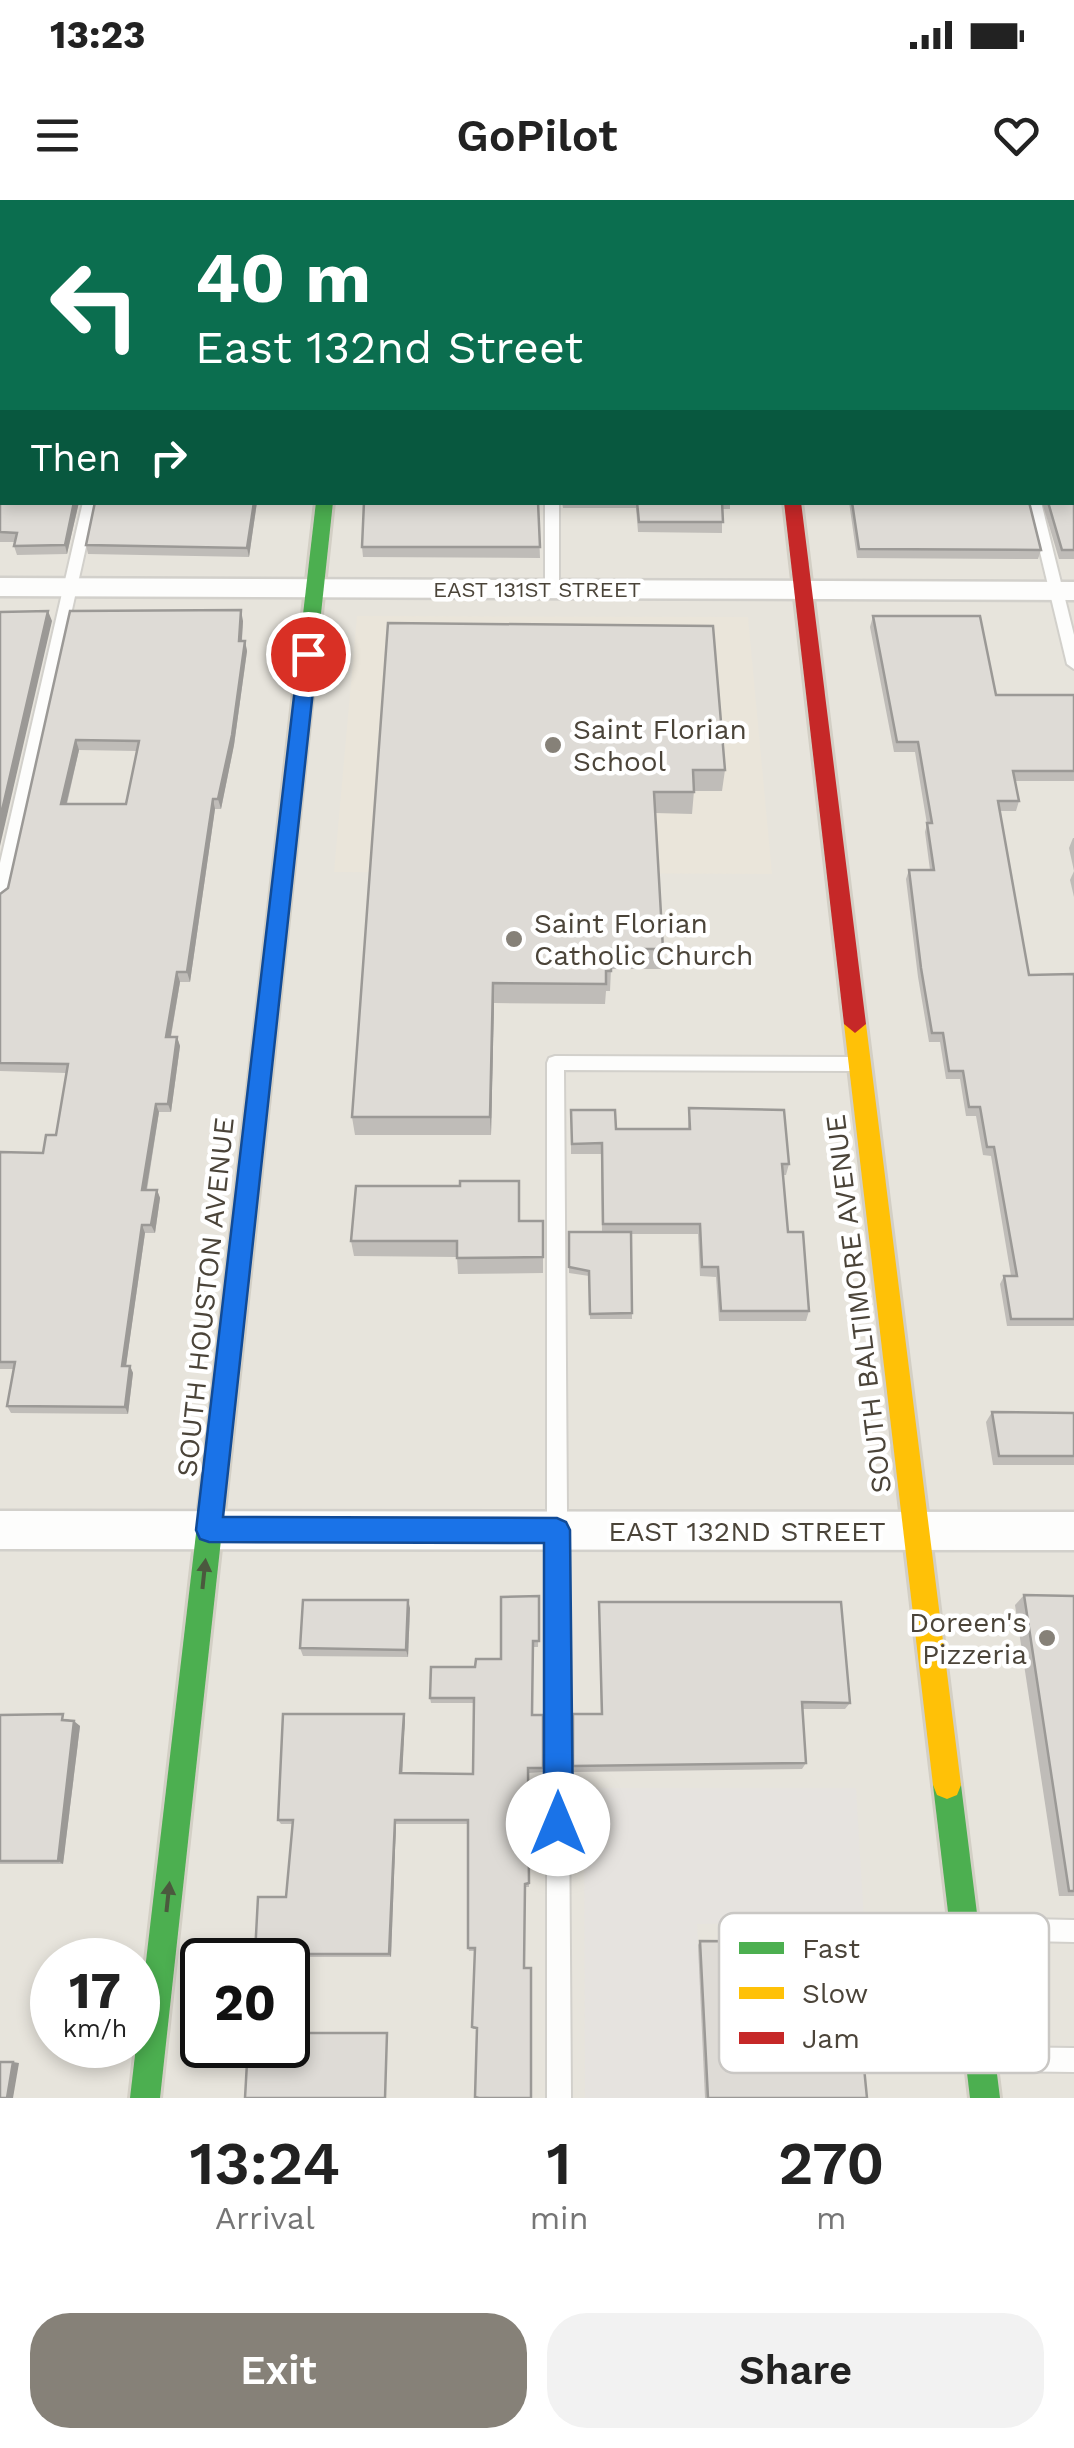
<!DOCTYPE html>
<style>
body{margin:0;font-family:"Work Sans",sans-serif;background:#f2f2f2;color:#222;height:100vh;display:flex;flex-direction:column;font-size:38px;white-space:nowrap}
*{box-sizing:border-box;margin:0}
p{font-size:32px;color:#767676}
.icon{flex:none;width:55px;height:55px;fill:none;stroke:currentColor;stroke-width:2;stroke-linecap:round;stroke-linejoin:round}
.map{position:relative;height:1898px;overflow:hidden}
.details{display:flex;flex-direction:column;background:#fff;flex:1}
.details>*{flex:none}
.top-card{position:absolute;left:0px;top:0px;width:1075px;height:305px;box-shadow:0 5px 15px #0003;background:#0b6e4f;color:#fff;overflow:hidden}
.speed{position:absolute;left:30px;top:1738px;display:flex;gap:20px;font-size:50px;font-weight:700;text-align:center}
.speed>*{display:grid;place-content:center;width:130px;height:130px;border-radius:50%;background:#fff;box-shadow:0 5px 15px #0003;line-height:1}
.speed small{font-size:25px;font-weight:400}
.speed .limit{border:5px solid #111;border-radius:15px;background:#fff;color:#111}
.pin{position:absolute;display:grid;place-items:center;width:85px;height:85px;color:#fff;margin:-42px;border:5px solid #fff;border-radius:50%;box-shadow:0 2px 10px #0007}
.me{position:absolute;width:110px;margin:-55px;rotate:0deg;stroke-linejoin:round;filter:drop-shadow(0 0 8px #0008)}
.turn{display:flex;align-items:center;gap:35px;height:210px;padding:0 30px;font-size:45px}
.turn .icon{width:130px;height:130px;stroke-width:2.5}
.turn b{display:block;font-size:70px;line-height:85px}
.then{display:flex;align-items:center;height:95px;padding:0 30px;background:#0003;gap:20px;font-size:38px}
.eta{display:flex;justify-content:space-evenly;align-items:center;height:170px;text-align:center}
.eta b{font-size:60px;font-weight:600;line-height:70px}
.primary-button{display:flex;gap:20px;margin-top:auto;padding:20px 30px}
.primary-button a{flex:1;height:115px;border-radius:40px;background:#868178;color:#fff;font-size:40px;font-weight:600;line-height:115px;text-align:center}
.primary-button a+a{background:#f2f2f2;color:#222}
.status{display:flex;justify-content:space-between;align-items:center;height:70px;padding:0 50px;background:#fff;direction:ltr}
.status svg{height:28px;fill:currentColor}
header{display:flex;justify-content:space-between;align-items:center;height:130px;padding:0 30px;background:#fff;font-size:45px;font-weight:600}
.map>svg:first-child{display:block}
.residential{fill:#e7e4dc;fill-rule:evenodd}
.education{fill:#eae5da}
.parking{fill:#e6e3df}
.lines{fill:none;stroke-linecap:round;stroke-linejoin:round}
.lane-casing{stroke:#d2d0cb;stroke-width:4}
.street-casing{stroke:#d2d0cb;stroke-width:5}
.fast-casing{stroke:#d3cfc5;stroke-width:6}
.slow-casing{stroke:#d3cfc5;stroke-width:6}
.jam-casing{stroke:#d3cfc5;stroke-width:6}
.lane{fill:#fdfdfc;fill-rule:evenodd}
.street{fill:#fdfdfc;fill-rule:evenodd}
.fast{fill:#4caf50;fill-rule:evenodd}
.slow{fill:#ffc107;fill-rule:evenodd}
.jam{fill:#c62828;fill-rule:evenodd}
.wall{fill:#bfbcb8;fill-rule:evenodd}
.shaded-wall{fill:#9b9996}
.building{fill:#dedbd6;stroke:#9b9996;stroke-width:2.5;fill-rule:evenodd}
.oneway{fill:#4b593e}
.route{fill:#1a73e8;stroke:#114b97;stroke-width:2.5}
.poi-dot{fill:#868178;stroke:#fff;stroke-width:4}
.labels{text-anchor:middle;stroke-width:9;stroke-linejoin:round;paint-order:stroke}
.far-street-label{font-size:22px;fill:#4b4439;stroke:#fff}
.poi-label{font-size:28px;fill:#4b4439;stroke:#fff;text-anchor:start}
.street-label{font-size:28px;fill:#4b4439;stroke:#fff}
.key{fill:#fff;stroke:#c9c7c4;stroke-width:2.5}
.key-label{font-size:28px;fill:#4b4439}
</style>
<div class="status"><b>13:23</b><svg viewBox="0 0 49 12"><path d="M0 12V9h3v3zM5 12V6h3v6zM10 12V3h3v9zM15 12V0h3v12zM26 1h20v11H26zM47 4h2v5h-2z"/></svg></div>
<header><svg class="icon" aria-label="menu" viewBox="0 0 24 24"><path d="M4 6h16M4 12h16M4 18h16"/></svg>GoPilot<svg class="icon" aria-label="heart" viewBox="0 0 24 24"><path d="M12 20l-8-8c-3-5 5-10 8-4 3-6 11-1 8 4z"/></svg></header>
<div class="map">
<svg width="1074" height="1898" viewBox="0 0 1074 1898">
<rect width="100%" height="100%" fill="#f4f2ee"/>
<path class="residential" d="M 0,0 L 1074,0 L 1074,1898 L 0,1898 ZM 2,2 L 1072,2 L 1072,302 L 2,302 ZM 52,1760 L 138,1760 L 138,1845 L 52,1845 ZM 202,1760 L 288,1760 L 288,1845 L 202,1845 Z"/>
<path class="education" d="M 357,416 L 748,417 L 772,674 L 334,672 Z"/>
<path class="parking" d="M 584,1588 L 856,1588 L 864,1722 L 697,1724 L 707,1898 L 585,1898 Z"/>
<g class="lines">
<defs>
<g id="lane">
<path d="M 83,302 L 96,302 L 8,697 L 0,703 L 0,663 Z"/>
<path d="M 545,302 L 559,302 L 559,389 L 552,394 L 545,389 Z"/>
<path d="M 1028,302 L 1041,302 L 1074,435 L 1074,469 L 1067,464 Z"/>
<path d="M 555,856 L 859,857 L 865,859 L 867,864 L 865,869 L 859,871 L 564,870 L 571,1898 L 547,1898 L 547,863 L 549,858 Z"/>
<path d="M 975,1718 L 1074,1720 L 1074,1742 L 975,1740 L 967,1737 L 964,1729 L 967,1721 Z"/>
<path d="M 990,1847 L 1074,1848 L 1074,1872 L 990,1871 L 982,1867 L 978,1859 L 982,1851 Z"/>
</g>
<g id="street">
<rect x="348" y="0" width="22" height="2"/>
<path d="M 0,378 L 1074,382 L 1074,400 L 0,396 Z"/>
<path d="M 0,1311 L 1074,1312 L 1074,1350 L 0,1349 Z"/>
</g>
<g id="fast">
<path d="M 316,302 L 333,302 L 293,674 L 283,682 L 273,674 Z"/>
<path d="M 233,1109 L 241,1112 L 245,1120 L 160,1898 L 130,1898 L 221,1120 L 225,1112 Z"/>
<path d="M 947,1571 L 957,1575 L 961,1585 L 1000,1898 L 970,1898 L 933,1585 L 937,1575 Z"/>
</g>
<g id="slow">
<rect x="750" y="0" width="14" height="2"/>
<path d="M 855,815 L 866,824 L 961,1585 L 957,1595 L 947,1599 L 937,1595 L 933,1585 L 844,824 Z"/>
</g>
<g id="jam">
<path d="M 784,302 L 801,302 L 866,824 L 855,833 L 844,824 Z"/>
<path d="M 283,666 L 293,674 L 245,1120 L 241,1128 L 233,1131 L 225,1128 L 221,1120 L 273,674 Z"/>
</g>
</defs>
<use href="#lane" class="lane-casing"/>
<use href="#street" class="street-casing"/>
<use href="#fast" class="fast-casing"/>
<use href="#slow" class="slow-casing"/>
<use href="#jam" class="jam-casing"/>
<use href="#lane" class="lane"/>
<use href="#street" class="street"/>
<use href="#fast" class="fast"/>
<use href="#slow" class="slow"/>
<use href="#jam" class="jam"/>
</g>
<g class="wall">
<path d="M 818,0 L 1074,0 L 1074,359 L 1059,359 L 1042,302 L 1072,302 L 1072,2 L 819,2 Z"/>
<path d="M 0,67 L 2,302 L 79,302 L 67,354 L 17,355 L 14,346 L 15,342 L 0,342 Z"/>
<path d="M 95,302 L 257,302 L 249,357 L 88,354 L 86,345 Z"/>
<path d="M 562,302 L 730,302 L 730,309 L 722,309 L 722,333 L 638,332 L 636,308 L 563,308 Z"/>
<path d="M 849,302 L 1029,302 L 1041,350 L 1038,359 L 857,358 Z"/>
<path d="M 538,308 L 540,358 L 363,357 L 362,347 Z"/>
<path d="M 70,411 L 243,421 L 242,441 L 245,441 L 247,451 L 234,545 L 221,609 L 215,609 L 190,782 L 180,782 L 171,837 L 177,837 L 180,846 L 171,912 L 159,912 L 147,990 L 157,990 L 160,998 L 155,1033 L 145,1033 L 126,1166 L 130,1166 L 133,1173 L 128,1214 L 11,1213 L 7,1206 L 14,1169 L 0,1169 L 0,952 L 43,953 L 56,935 L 66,873 L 0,871 L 0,694 L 8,688 ZM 79,550 L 137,551 L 126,604 L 67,604 Z"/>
<path d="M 873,416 L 996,495 L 1074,495 L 1074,581 L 1015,581 L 1019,601 L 1016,611 L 1000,611 L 1029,775 L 1074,774 L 1074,1126 L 1007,1126 L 1000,1084 L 1004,1076 L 1011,1076 L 991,956 L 983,955 L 976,916 L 966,916 L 960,879 L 946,879 L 940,842 L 929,842 L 918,777 L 906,679 L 909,670 L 930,670 L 925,632 L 927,624 L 915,552 L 894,552 L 870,427 Z"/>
<path d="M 388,423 L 725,570 L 722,591 L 694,591 L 692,614 L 655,613 L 663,749 L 661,769 L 611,769 L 610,791 L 606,791 L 605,804 L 494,803 L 491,935 L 355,935 L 352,917 Z"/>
<path d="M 1073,638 L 1074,638 L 1074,671 L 1069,648 Z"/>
<path d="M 1074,671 L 1074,697 L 1070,680 Z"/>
<path d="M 689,908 L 789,964 L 786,975 L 783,975 L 788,1032 L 809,1111 L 806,1121 L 719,1121 L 716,1077 L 700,1076 L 698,1034 L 631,1034 L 632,1119 L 590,1119 L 589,1076 L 569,1073 L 569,1032 L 602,1032 L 601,954 L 571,954 L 571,910 L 616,929 L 688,929 Z"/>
<path d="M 519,1021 L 543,1021 L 543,1073 L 458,1074 L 457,1057 L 354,1056 L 351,1041 Z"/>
<path d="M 992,1212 L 1074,1213 L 1074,1265 L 993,1265 L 986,1222 Z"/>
<path d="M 1024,1395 L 1074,1396 L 1074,1696 L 1059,1696 L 1015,1405 Z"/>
<path d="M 539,1396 L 538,1447 L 533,1447 L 532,1515 L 543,1515 L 543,1572 L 528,1573 L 529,1687 L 525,1687 L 479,1898 L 475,1898 L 477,1829 L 473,1829 L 472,1827 L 475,1751 L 469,1751 L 468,1748 L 468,1624 L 396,1624 L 391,1757 L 258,1757 L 255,1754 L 286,1697 L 292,1624 L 281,1624 L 278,1620 L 404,1514 L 405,1519 L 402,1573 L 473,1574 L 474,1503 L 431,1503 L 430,1498 L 475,1467 L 501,1459 Z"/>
<path d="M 599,1402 L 850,1503 L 845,1509 L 802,1509 L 806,1563 L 802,1569 L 573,1572 L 573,1514 L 601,1514 Z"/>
<path d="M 410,1408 L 408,1457 L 303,1456 L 300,1448 Z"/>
<path d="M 0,1515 L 68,1519 L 80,1526 L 63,1664 L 0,1664 Z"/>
<path d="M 700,1741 L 830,1792 L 867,1898 L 705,1898 L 698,1745 Z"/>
</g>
<g class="shaded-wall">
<path d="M 74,302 L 79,302 L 67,354 L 65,345 Z"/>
<path d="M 254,302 L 257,302 L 249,357 L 247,348 Z"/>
<path d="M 241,410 L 243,421 L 241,451 L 239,441 Z"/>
<path d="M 48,411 L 52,421 L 0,646 L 0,619 Z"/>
<path d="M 245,441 L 247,451 L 234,545 L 221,609 L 218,599 Z"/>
<path d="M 76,540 L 79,550 L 64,614 L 61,604 Z"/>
<path d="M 213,599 L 215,609 L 190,782 L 187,772 Z"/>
<path d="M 177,772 L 180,782 L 169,846 L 166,837 Z"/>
<path d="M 493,783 L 494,803 L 491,935 L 490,917 Z"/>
<path d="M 177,837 L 180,846 L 171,912 L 168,904 Z"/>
<path d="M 156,904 L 159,912 L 145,998 L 142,990 Z"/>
<path d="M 157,990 L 160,998 L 155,1033 L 151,1025 Z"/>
<path d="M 142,1025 L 145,1033 L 125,1173 L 122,1166 Z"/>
<path d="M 130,1166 L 133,1173 L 128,1214 L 125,1207 Z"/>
<path d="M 408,1400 L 410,1408 L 408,1457 L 406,1450 Z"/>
<path d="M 404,1514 L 405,1519 L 402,1578 L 400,1573 Z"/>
<path d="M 74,1521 L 80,1526 L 63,1664 L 58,1661 Z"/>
<path d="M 395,1620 L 396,1624 L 391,1757 L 389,1754 Z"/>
<path d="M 13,1862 L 19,1863 L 13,1898 L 7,1898 Z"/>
</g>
<g class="building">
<path d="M 13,0 L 310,0 L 309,2 L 13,2 Z"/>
<rect x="410" y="0" width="280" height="2"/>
<path d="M 821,0 L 1074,0 L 1074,350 L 1062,350 L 1048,302 L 1072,302 L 1072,2 L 821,2 Z"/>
<path d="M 2,58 L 2,302 L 74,302 L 65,345 L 14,346 L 17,333 L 0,332 L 0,67 Z"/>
<path d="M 95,302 L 254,302 L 247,348 L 86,345 Z"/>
<path d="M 364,302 L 538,302 L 540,347 L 362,347 Z"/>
<path d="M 637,302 L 722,302 L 723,322 L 639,322 Z"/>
<path d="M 852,302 L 1029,302 L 1041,350 L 859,349 Z"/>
<path d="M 241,410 L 239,441 L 245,441 L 232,535 L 218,599 L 213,599 L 187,772 L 177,772 L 166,837 L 177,837 L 168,904 L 156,904 L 142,990 L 157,990 L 151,1025 L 142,1025 L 122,1166 L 130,1166 L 125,1207 L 7,1206 L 15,1162 L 0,1162 L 0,952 L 43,953 L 46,935 L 56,935 L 68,864 L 0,863 L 0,694 L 8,688 L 70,411 ZM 76,540 L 139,541 L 126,604 L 61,604 Z"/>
<path d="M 48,411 L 0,619 L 0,412 Z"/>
<path d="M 873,416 L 980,416 L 996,495 L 1074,495 L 1074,571 L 1013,571 L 1019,601 L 998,601 L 1029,775 L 1074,774 L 1074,1119 L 1011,1119 L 1004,1076 L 1017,1076 L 994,947 L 987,947 L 980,907 L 969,907 L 963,871 L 949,871 L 943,833 L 932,833 L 921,768 L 909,670 L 934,670 L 927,623 L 932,623 L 918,542 L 897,542 Z"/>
<path d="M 388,423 L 713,426 L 725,570 L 693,570 L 694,592 L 654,592 L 663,749 L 611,749 L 611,771 L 606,771 L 606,784 L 493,783 L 490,917 L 352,917 Z"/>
<path d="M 689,908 L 784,910 L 789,964 L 782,964 L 788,1032 L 803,1032 L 809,1111 L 721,1111 L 718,1067 L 702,1067 L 700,1024 L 603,1024 L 602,943 L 572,944 L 571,910 L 615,910 L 616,929 L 690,929 Z"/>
<path d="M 460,981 L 519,981 L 519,1021 L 543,1021 L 543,1057 L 457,1058 L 457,1041 L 351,1041 L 356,986 L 460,986 Z"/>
<path d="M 569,1032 L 631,1032 L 632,1113 L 590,1114 L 589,1071 L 569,1067 Z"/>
<path d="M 992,1212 L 1074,1213 L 1074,1256 L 999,1256 Z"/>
<path d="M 1024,1395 L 1074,1396 L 1074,1691 L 1069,1691 Z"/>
<path d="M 539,1396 L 539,1441 L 533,1441 L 532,1515 L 543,1515 L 543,1568 L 528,1568 L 529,1683 L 525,1684 L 524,1768 L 531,1768 L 531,1898 L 479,1898 L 475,1897 L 477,1828 L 472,1827 L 475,1748 L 468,1748 L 468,1620 L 395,1620 L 389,1754 L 255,1754 L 258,1697 L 286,1697 L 293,1620 L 278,1620 L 283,1514 L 404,1514 L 400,1573 L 473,1574 L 474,1498 L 430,1498 L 431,1467 L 475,1467 L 476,1459 L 501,1459 L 501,1397 Z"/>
<path d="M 303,1400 L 408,1400 L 406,1450 L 300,1448 Z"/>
<path d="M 599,1402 L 841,1402 L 850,1503 L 802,1502 L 806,1563 L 573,1566 L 573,1514 L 602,1514 Z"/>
<path d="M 63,1514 L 62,1520 L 74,1521 L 58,1661 L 0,1661 L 0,1515 Z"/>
<path d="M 700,1741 L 825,1742 L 830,1792 L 852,1792 L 853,1806 L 858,1806 L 867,1898 L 708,1898 Z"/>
<path d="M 288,1833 L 387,1833 L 385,1898 L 245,1898 L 248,1845 L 288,1845 Z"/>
<path d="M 0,1862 L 13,1862 L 7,1898 L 0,1898 Z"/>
</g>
<defs><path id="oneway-solid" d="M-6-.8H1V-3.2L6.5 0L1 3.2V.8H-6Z" transform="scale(2.5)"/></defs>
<g class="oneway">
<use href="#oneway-solid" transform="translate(204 1374) rotate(-84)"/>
<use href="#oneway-solid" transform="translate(168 1697) rotate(-84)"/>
</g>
<path class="route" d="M 308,447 L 317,454 L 223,1317 L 557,1318 L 566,1322 L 570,1330 L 573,1624 L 568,1634 L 558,1638 L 548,1634 L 544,1624 L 544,1343 L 209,1342 L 200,1339 L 196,1330 L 299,454 Z"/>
<g class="poi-dot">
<circle cx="553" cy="545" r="10"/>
<circle cx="514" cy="739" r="10"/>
<circle cx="1047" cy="1438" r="10"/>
</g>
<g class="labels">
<g class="far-street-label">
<text x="537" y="397">EAST 131ST STREET</text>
</g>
<g class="poi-label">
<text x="573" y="539">Saint Florian<tspan x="573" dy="32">School</tspan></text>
<text x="534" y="733">Saint Florian<tspan x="534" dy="32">Catholic Church</tspan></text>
<text x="1027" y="1432" text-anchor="end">Doreen's<tspan x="1027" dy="32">Pizzeria</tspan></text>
</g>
<g class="street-label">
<text transform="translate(205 1097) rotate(-84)" y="10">SOUTH HOUSTON AVENUE</text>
<text transform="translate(858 1104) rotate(-97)" y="10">SOUTH BALTIMORE AVENUE</text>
<text x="747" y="1341">EAST 132ND STREET</text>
</g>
</g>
<rect x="719" y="1713" width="330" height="160" rx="15" class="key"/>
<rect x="739" y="1742" width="45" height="12" fill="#4caf50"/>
<rect x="739" y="1787" width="45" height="12" fill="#ffc107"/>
<rect x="739" y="1832" width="45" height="12" fill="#c62828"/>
<g class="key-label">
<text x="802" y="1758">Fast</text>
<text x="802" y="1803">Slow</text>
<text x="802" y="1848">Jam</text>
</g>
</svg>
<div class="speed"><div>17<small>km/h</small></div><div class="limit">20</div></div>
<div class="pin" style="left:308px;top:454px;background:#d93025"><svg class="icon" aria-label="arrive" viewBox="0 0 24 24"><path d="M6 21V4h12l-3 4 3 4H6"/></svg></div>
<svg class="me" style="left:558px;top:1624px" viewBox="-20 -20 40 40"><circle r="19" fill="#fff"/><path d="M0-13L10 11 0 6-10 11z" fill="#1a73e8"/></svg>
<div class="top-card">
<div class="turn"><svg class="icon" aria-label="left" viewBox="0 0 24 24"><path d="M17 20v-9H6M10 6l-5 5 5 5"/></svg><div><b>40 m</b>East 132nd Street</div></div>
<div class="then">Then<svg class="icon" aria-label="right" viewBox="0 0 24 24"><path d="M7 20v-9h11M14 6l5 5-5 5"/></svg></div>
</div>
</div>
<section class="details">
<div class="eta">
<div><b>13:24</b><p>Arrival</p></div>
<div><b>1</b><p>min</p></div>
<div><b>270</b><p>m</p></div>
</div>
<div class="primary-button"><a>Exit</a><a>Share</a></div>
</section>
